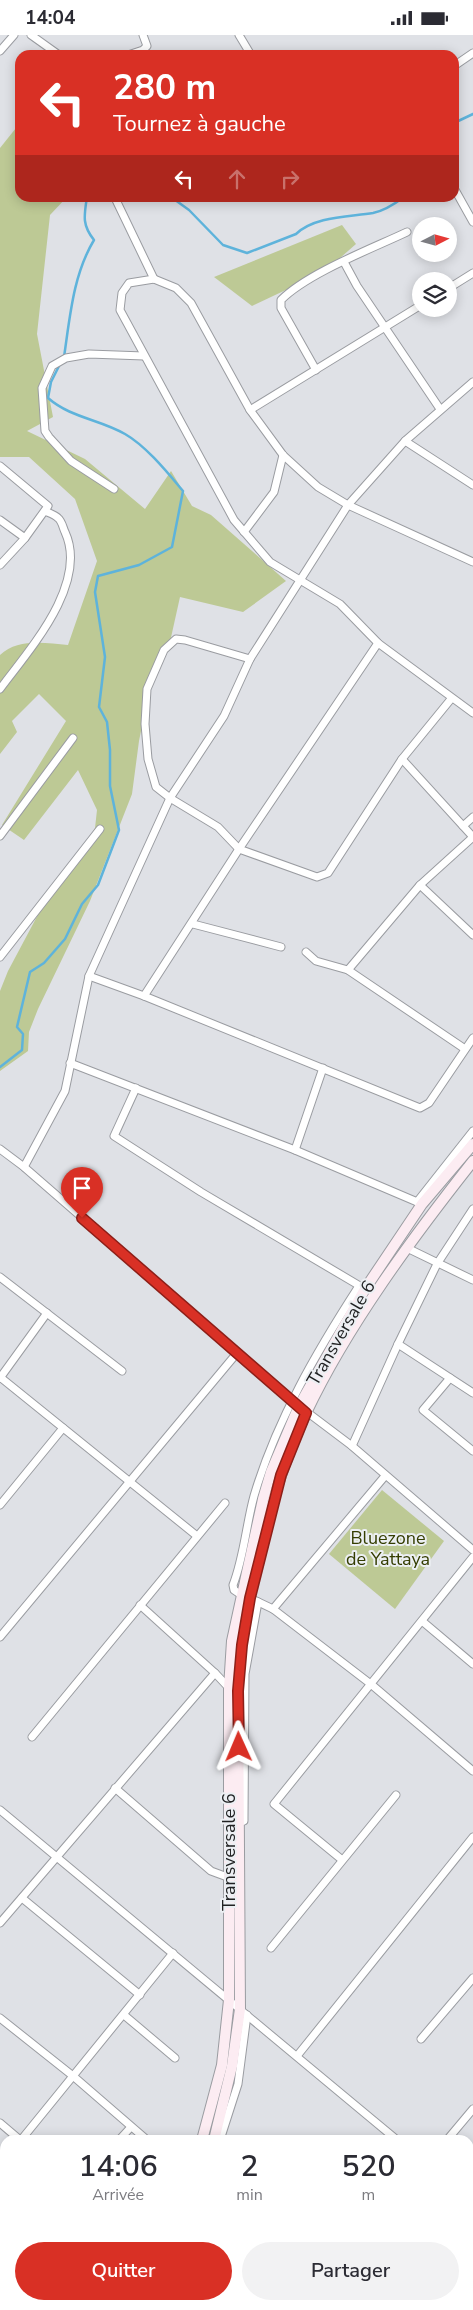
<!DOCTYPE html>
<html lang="fr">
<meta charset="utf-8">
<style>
body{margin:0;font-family:"Nunito Sans",sans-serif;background:#f2f2f3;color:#2b2b33;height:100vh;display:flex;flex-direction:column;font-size:19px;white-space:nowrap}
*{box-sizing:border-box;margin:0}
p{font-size:16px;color:#7c7c81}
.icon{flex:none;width:28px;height:28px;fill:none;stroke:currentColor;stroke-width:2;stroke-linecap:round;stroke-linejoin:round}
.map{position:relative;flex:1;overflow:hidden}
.side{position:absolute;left:0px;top:2100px;width:474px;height:175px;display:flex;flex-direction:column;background:#fff;border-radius:15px 15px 0 0;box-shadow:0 2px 12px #0003}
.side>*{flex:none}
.top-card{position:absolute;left:15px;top:15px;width:444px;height:152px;border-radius:15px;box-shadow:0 2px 12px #0003;background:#d93025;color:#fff;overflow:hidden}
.needle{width:32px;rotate:84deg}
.tools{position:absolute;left:412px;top:182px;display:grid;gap:10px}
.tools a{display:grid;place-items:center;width:45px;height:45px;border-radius:50%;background:#fff;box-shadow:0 2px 12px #0003;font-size:25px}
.pin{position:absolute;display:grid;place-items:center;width:42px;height:42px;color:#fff;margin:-51px -21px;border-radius:50% 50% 50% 0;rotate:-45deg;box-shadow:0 0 5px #0007}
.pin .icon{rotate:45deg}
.me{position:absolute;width:55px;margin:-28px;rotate:359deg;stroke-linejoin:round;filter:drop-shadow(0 0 4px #0008)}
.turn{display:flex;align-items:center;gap:18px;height:105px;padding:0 15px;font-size:22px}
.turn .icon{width:65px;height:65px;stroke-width:2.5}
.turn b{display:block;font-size:35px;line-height:42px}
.lanes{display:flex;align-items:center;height:48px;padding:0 15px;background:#0003;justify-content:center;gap:25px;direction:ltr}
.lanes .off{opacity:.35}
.eta{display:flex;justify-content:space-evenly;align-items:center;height:85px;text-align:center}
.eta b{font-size:30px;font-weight:600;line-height:35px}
.button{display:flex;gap:10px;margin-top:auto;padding:10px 15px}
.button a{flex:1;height:58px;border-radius:30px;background:#d93025;color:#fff;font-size:20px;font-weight:600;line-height:58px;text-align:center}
.button a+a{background:#f2f2f3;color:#2b2b33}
.status{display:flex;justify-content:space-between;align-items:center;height:35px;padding:0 25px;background:#fff;direction:ltr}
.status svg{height:14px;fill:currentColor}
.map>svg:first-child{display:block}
.green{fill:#bdc995}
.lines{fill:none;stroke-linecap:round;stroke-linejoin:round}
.stream{stroke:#5eb3db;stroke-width:2.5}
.street-casing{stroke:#9a9ca1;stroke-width:9}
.secondary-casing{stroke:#9a9ca1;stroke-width:12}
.street{stroke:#fff;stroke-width:7}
.secondary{stroke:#fcecf2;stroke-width:10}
.route-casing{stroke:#8d1f18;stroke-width:12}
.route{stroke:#d93025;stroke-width:9}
.labels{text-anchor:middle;stroke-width:4;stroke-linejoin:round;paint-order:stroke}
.street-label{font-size:18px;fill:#212223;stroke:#eceff3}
.park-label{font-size:18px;fill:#343d01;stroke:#eceff3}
</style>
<div class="status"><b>14:04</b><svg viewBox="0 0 49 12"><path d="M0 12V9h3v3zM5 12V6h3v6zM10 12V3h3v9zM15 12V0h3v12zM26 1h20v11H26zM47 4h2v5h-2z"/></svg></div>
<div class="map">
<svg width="473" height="2275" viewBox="0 0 473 2275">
<rect width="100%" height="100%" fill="#dfe1e6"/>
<g class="green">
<path d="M 20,88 L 20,162 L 66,163 L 50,180 L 37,299 L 53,382 L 27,396 L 85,424 L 145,474 L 171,436 L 192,471 L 211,480 L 286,546 L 243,577 L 180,562 L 170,607 L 150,651 L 139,706 L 132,759 L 90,866 L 38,974 L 29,997 L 28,1016 L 0,1036 L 0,956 L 8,936 L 41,874 L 75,829 L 95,793 L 97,775 L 78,735 L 24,805 L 2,790 L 66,686 L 39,659 L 12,686 L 17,697 L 0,719 L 0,620 C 18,603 45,608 68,610 L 97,526 L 75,464 L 29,422 L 0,422 L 0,113 Z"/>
<path d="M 342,190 L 356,209 L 332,230 L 307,245 L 252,271 L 214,242 Z"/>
<path d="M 382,1455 L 444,1506 L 395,1574 L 329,1519 Z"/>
</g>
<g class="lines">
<g class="stream">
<path d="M 454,88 L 473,79"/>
<path d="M 171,162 L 189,175 L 223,210 L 247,218 L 296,199 C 315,181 349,182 373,178 C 383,176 396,168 404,162"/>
<path d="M 64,322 C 70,282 73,240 94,205 C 82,190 84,181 87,162"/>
<path d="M 0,1032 L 22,1015 L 23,999 L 17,992 L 30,937 L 44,928 L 65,904 L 82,869 L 98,850 L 119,795 L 110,751 L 110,715 L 107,687 L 99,672 L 105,622 L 95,557 L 98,541 L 139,530 L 172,512 L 183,456 C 167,437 146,411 125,399 C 99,384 71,383 48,363 L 51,347 L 60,329"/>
</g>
<defs>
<g id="street">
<path d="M 31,0 L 59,20"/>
<path d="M 239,0 L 251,20"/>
<path d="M 0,16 L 14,0"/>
<path d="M 128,20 L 143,15 L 147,11 L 143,0"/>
<path d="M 454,31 L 473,18"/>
<path d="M 454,153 L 473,187"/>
<path d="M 116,165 L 154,244"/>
<path d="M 344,227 L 357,251 L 440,374"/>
<path d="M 449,253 L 473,238"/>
<path d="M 316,335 L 281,273 L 281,265 C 308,238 371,214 407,197"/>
<path d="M 250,375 L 421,270"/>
<path d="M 405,406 L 473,450"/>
<path d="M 0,431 L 48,471 L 25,503 L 0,530"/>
<path d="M 114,454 L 71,426 L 49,402 L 45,396 L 42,353 L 52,331 L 66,323 L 89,319 L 144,321"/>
<path d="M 0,485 L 25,503"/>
<path d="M 244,497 L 274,457 L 283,420"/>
<path d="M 473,527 L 348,470 L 318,452 L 283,420 L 250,375 L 191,268 L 176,253 L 154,244 L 129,248 L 122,258 L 120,275 L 234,485 L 270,527 L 340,569 L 378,608 L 473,678"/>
<path d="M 250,624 L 185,605 L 176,604 L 164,615 L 147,654 L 145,689 L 148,724 L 156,752 L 170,763 L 218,792 L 239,814 L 317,842 L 328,838 L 402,724 L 451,664"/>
<path d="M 0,654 C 29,615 89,549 65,497 C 63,493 62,486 58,483 C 55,480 49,478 45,476"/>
<path d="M 402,724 L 473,802"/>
<path d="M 463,791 L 473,782"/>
<path d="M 0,801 L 73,703"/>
<path d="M 420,850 L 473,900"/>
<path d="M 193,889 L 281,912"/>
<path d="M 306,917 L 316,926 L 348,935"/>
<path d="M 0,922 L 100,794"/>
<path d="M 89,941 L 144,961 L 420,1073 L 429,1068 L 473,1003"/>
<path d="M 144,961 L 239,814 L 378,608"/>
<path d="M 465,1014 L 348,935 L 420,850 L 473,802"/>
<path d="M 70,1028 L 295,1115 L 422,1169"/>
<path d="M 136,1053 L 114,1101 L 201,1157 L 365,1254"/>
<path d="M 0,1114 L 24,1132 L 299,1371 L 352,1411 L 473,1515"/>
<path d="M 295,1115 L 323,1033"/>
<path d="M 24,1132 L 65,1056 L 89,941 L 170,763 L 224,681 L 250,624 L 348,470 L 405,406 L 473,347"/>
<path d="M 417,1167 L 473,1096"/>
<path d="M 407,1213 L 473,1245"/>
<path d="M 0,1242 L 122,1336"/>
<path d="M 398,1309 L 473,1358"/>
<path d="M 0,1342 L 197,1501"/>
<path d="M 0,1343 L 47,1278"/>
<path d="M 450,1343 L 423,1375 L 473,1416"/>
<path d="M 352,1411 L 398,1309 L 437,1229 L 473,1174"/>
<path d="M 0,1470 L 63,1393"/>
<path d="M 240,1559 L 234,1555 L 233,1550 C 244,1522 246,1490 254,1461 C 276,1386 317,1316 359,1251"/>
<path d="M 250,1563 L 273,1574 L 372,1650 L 473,1736"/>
<path d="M 140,1570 L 215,1638"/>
<path d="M 273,1574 L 385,1441"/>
<path d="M 422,1586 L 473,1629"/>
<path d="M 0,1602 L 237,1318"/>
<path d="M 32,1702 L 225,1468"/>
<path d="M 115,1753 L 211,1836 L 230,1843"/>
<path d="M 0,1775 L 397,2105"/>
<path d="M 240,1787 L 244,1786 L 244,1783 L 245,1639 L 258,1567"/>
<path d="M 341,1824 L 274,1769 L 473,1522"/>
<path d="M 22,1863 L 140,1960"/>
<path d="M 0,1888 L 215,1638 L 229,1653"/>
<path d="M 271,1913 L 396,1760"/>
<path d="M 124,1980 L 175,2023"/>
<path d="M 0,1983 L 73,2041 L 147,2105"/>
<path d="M 421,2004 L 473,1943"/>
<path d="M 297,2021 L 473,1802"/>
<path d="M 0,2088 L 20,2105"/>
<path d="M 21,2105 L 173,1918"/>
<path d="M 119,2105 L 131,2092"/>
<path d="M 220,2105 L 238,2049 L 247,1980"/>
<path d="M 447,2105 L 473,2074"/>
<path d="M 0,2131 L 5,2125"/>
<path d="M 469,2163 L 473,2167"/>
<path d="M 0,2189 L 5,2193"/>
<path d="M 0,2226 L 5,2219"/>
<path d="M 342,2270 L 348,2275"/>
<path d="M 466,2270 L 473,2275"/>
<path d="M 154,2275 L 156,2270"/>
<path d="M 304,2275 L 308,2270"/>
</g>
<g id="secondary">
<path d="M 202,2105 L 222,2030 L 229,1965 L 229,1653 L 232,1606 L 263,1464 L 271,1437 L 299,1371 L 365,1254 L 422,1169 L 473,1109"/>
<path d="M 214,2105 L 232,2031 L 240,1974 L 238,1656 C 245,1562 266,1465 306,1378 C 347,1291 413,1202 473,1126"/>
<path d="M 134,2275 L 136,2270"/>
<path d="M 144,2275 L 146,2270"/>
</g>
</defs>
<use href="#street" class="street-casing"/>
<use href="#secondary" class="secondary-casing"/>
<use href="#street" class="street"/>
<use href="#secondary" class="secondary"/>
</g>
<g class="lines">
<defs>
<path id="route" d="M 82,1183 L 306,1378 L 281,1440 L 250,1563 L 242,1610 L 238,1656 L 239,1712"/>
</defs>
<use href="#route" class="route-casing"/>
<use href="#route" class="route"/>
</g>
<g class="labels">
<g class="street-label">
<text transform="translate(341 1298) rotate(-60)" y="6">Transversale 6</text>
<text transform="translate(229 1817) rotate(-90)" y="6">Transversale 6</text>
</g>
<g class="park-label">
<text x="388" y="1509">Bluezone<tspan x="388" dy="21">de Yattaya</tspan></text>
</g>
</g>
</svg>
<div class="tools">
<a><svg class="needle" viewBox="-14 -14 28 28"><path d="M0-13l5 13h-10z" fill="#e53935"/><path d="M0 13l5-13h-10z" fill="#7c7c81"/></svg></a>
<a><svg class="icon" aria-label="layers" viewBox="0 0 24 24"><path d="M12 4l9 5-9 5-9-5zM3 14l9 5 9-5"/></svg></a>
</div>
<div class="pin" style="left:82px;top:1183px;background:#d93025"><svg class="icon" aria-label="arrive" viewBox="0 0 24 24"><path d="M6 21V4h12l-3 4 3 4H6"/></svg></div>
<svg class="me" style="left:239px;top:1712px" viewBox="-20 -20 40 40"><path d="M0-17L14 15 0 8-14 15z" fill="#d93025" stroke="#fff" stroke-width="4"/></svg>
<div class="top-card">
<div class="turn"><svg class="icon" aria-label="left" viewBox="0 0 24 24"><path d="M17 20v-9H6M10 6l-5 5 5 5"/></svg><div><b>280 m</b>Tournez à gauche</div></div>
<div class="lanes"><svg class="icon" aria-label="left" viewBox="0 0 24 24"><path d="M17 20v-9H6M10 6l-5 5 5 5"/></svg><svg class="icon off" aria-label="ahead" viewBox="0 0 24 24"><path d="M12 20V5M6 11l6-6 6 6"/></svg><svg class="icon off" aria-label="right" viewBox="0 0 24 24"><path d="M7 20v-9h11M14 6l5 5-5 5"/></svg></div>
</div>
<section class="side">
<div class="eta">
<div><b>14:06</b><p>Arrivée</p></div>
<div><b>2</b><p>min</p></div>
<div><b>520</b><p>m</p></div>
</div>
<div class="button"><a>Quitter</a><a>Partager</a></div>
</section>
</div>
